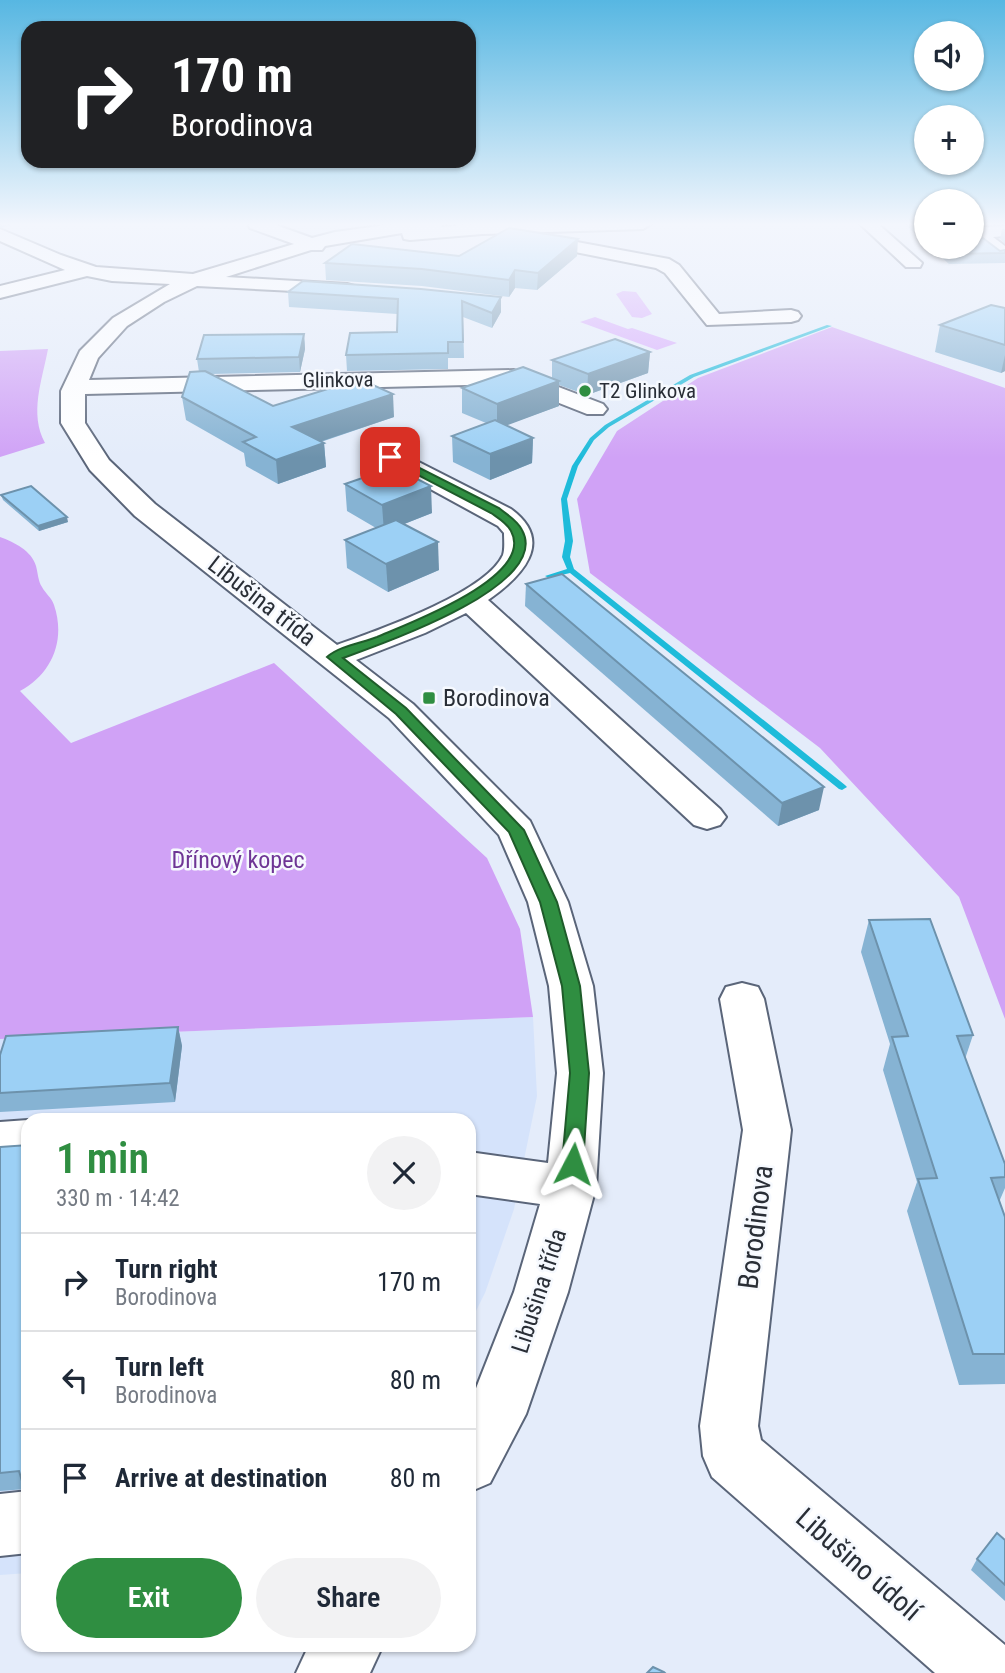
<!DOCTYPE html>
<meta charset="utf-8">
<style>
body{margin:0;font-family:"Roboto Condensed",sans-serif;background:#f2f2f3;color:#1f2937;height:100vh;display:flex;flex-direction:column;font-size:26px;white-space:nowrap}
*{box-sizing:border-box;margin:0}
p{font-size:23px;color:#747a83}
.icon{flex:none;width:38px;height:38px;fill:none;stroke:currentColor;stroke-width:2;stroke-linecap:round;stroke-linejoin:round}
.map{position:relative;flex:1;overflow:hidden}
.details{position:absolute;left:21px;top:1113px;width:455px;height:539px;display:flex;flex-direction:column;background:#fff;border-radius:21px;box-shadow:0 2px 5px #0004}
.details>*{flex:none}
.guide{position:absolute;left:21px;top:21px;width:455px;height:147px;border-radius:21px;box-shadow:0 2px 5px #0004;background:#202124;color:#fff;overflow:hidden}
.fabs{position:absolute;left:914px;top:21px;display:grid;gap:14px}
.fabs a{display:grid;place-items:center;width:70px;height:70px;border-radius:50%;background:#fff;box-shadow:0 2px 5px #0004;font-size:35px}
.pin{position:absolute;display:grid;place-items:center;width:60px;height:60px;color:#fff;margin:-30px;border-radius:14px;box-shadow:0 4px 10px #0006}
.me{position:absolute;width:77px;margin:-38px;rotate:4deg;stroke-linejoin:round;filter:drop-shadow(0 0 5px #0008)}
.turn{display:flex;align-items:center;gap:24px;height:147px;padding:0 35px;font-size:32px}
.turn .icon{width:91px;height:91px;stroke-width:2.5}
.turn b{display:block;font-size:49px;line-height:60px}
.round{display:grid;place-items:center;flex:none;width:74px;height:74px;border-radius:37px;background:#f2f2f3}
.overview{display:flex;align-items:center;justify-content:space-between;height:119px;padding:0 35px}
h1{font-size:42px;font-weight:600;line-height:52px;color:#2f8e41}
.primary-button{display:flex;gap:14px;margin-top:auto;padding:14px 35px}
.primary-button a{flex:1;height:80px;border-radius:42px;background:#2f8e41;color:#fff;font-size:28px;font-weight:600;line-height:80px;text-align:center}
.primary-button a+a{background:#f2f2f3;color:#1f2937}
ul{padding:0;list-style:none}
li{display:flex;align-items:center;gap:21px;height:98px;padding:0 35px;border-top:2px solid #e0e1e3}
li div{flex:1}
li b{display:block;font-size:26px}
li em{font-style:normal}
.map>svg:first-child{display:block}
.built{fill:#d5e3fb}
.green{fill:#d6a9fc}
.forest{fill:#d0a2f6}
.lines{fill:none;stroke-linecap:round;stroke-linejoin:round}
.stream{fill:#1ebbda;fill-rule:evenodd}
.minor-casing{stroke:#5a6579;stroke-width:4}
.minor{fill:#fff;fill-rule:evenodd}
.wall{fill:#86b3d3}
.shaded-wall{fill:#6d92ac}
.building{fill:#9cd0f5;stroke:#6d92ac;stroke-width:2}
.route{fill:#2f8e41;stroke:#1f5c2a;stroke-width:2}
.poi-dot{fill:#2f8e41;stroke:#f6f9fe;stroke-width:2.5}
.labels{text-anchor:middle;stroke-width:5;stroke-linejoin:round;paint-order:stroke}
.far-street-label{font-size:21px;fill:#292e36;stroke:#f6f9fe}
.far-poi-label{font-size:21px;fill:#292e36;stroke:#f6f9fe;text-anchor:start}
.street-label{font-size:24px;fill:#292e36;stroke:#f6f9fe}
.poi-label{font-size:24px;fill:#292e36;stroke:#f6f9fe;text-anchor:start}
.park-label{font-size:24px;fill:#6e3595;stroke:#f6f9fe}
.near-street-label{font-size:28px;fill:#292e36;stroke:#f6f9fe}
</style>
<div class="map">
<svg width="1005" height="1673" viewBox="0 0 1005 1673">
<rect width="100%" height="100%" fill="#e4ecfa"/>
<path class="built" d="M 533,1017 L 537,1096 L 514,1209 L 485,1293 L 469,1325 L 469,1120 L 28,1120 L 28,1573 L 0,1575 L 0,1039 Z"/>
<g class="green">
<path d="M 623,291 L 636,292 L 652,314 L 642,318 L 632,317 L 616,294 Z"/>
<path d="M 595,317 L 628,329 L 632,328 L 677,343 L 657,350 L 580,322 Z"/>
</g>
<g class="forest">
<path d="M 832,327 L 1005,388 L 1005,1019 L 959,897 L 820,748 L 590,573 L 577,499 L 617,431 L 698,378 Z"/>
<path d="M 48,349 C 42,381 29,413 45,443 L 0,457 L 0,351 Z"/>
<path d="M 0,537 C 14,542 32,551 36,566 C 38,573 38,581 42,587 C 45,593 52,598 54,605 C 66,640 52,674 20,691 L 71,743 L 274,663 L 487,858 L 520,929 L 533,1017 L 0,1039 Z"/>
</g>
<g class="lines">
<path class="stream" d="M 827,325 L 832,326 L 694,377 L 609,427 L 594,440 L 578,466 L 567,499 L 573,541 L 570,557 L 574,569 L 845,785 L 847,787 L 842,790 L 839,789 L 570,573 L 549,578 L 545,576 L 567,569 L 562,557 L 565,541 L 561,499 L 572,466 L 590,438 L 605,425 L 690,375 Z"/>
<defs>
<g id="minor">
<path d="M 248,224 L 273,224 L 312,238 L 335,232 L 393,224 L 443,224 L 441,227 L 477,224 L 651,224 L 643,229 L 482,234 L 410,240 L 404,239 L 402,233 L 325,246 L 322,250 L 311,250 L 226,277 L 347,284 L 354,286 L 357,290 L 354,294 L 197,286 L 164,302 L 127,326 L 98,358 L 89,380 L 514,370 L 603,404 L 607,409 L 603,414 L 587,414 L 511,384 L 85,394 L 85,423 L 109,460 L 155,504 L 337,645 C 376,631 486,593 503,555 C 505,549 504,539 504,533 L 498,526 L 381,462 L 377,457 L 381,452 L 390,449 L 399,452 L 511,509 C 556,542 521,577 488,600 L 720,809 L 726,817 L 720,825 L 707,829 L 694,825 L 466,613 L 425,633 L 356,660 L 413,704 L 530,821 L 568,902 L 593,986 L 603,1073 L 596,1187 L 568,1292 L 526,1414 L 490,1483 L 469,1492 L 469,1406 L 514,1292 L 540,1204 L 469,1194 L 469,1152 L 548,1163 L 557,1073 L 549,986 L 528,902 L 499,835 L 389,718 L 135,516 L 90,470 L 61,423 L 61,391 L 80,351 L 113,318 L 170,284 L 112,281 L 87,276 L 0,298 L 0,286 L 65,270 L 0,241 L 0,229 L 61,255 L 96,267 L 193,274 L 294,244 L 250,228 Z"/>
<path d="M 860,224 L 878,224 L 922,263 L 920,267 L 906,267 Z"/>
<path d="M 1005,226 L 1005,236 L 993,237 L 1005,246 L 1005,259 L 998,258 L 971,237 L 971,228 Z"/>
<path d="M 566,240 L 669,259 L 679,265 L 719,314 L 791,310 L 798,312 L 801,316 L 798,320 L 791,322 L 707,325 L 665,273 L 656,268 L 560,249 L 557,245 Z"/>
<path d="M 742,983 L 758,987 L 764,999 L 791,1130 L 758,1426 L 761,1440 L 1005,1645 L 1005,1673 L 935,1673 L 712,1477 L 703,1456 L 700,1426 L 743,1130 L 720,999 L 726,987 Z"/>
<path d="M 28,1120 L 28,1160 L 0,1162 L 0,1122 Z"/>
<path d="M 28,1491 L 28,1553 L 0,1556 L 0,1494 Z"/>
<path d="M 309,1645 L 383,1645 L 370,1673 L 296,1673 Z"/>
</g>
</defs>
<use href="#minor" class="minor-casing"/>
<use href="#minor" class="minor"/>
</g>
<g class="wall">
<path d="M 904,224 L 926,224 L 926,243 Z"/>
<path d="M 971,229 L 1000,251 L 1005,250 L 1005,263 L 949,264 L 930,247 L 971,247 Z"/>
<path d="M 1002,229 L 1005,229 L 1005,244 L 1000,239 Z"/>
<path d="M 459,256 L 577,256 L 537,290 L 515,288 L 509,297 L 422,286 L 326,280 L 325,263 Z"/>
<path d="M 421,289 L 501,312 L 492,328 L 463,317 L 464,358 L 448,358 L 448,369 L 347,371 L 346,355 L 397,332 L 397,314 L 289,307 L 288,292 Z"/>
<path d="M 1005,308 L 1005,371 L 1001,373 L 935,352 L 940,325 Z"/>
<path d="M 304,334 L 305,349 L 300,372 L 211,374 L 273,406 L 394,417 L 321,442 L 324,443 L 326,467 L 278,484 L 246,466 L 244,453 L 186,420 L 182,397 L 199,372 L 197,359 Z"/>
<path d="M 650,352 L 648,373 L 587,395 L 559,385 L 559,406 L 506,425 L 533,438 L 532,463 L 490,480 L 453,462 L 452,436 L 486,423 L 462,413 L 462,388 L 552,378 L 552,360 Z"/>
<path d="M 345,484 L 432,513 L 404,524 L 439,570 L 388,592 L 347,568 L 345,540 L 376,528 L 347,511 Z"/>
<path d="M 1,495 L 68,522 L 39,531 L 3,500 Z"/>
<path d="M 526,584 L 819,810 L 778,826 L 525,606 Z"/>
<path d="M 869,920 L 973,1035 L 965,1059 L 1005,1164 L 1005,1188 L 999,1202 L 1005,1217 L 1005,1384 L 959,1385 L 907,1211 L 917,1182 L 883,1070 L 890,1044 L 861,952 Z"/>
<path d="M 178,1027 L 182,1046 L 175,1102 L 0,1112 L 0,1055 Z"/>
<path d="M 28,1145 L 28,1493 L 26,1489 L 0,1491 L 0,1147 Z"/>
<path d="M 1005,1540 L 1005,1601 L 971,1570 L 977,1559 Z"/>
</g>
<g class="shaded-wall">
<path d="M 0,224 L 16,224 L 0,228 Z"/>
<path d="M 578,239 L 577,256 L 537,290 L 538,273 Z"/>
<path d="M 515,270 L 515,288 L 509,297 L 509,280 Z"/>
<path d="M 501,297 L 501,312 L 492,328 L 492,313 Z"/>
<path d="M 304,334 L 305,349 L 300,372 L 299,357 Z"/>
<path d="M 650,352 L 648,373 L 587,395 L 588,374 Z"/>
<path d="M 1005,355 L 1005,371 L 1001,373 Z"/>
<path d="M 559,381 L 559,406 L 497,429 L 497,404 Z"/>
<path d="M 393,394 L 394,417 L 295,450 L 292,427 Z"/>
<path d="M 533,438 L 532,463 L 490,480 L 490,454 Z"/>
<path d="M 324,443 L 326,467 L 278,484 L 276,460 Z"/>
<path d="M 431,486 L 432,513 L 384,532 L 382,505 Z"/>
<path d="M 67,517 L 68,522 L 39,531 L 38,526 Z"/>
<path d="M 438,542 L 439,570 L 388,592 L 386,564 Z"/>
<path d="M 824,787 L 819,810 L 778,826 L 782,803 Z"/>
<path d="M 178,1027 L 182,1046 L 175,1102 L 170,1083 Z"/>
</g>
<g class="building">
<path d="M 917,224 L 926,224 L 926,232 Z"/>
<path d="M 971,227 L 971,229 L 1000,251 L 1005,250 L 1005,253 L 951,254 L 943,247 L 971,247 Z"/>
<path d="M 509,228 L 578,239 L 538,273 L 515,270 L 509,280 L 422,269 L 325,263 L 352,244 L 459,256 Z"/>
<path d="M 303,281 L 421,289 L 501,297 L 492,313 L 462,301 L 463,342 L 448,342 L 448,353 L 346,355 L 350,333 L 397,332 L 398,299 L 288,292 Z"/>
<path d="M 991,305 L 1005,308 L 1005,345 L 940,325 Z"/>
<path d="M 304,334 L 299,357 L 197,359 L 204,335 Z"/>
<path d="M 615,339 L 650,352 L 588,374 L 552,360 Z"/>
<path d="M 523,367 L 559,381 L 497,404 L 462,388 Z"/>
<path d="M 205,371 L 273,406 L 360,379 L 393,394 L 292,427 L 324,443 L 276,460 L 243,442 L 256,437 L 182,397 L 190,372 Z"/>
<path d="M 495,420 L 533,438 L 490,454 L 452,436 Z"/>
<path d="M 394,467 L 431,486 L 382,505 L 345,484 Z"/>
<path d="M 31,486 L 67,517 L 38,526 L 1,495 Z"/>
<path d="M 396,520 L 438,542 L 386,564 L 345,540 Z"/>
<path d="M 562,574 L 824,787 L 782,803 L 526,584 Z"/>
<path d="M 930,919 L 973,1035 L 957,1036 L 1005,1164 L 1005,1177 L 991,1178 L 1005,1217 L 1005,1354 L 973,1354 L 918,1179 L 937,1178 L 892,1037 L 908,1036 L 869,920 Z"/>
<path d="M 178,1027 L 170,1083 L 0,1093 L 0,1055 L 6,1036 Z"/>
<path d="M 28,1145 L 28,1480 L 22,1481 L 19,1471 L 0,1473 L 0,1147 Z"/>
<path d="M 997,1533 L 1005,1540 L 1005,1585 L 977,1559 Z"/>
<path d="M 653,1667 L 664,1672 L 665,1673 L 647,1673 Z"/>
</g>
<linearGradient id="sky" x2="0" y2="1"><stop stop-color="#57b7e2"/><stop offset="0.49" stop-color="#f3f6fd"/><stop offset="1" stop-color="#f3f6fd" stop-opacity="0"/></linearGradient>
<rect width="1005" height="458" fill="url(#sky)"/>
<path class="route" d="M 387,455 L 394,455 L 499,508 C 507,515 517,520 522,530 C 553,586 379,645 343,658 L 406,708 L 524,830 L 557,902 L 580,986 L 589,1073 L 583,1164 L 580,1170 L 573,1173 L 565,1170 L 562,1164 L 570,1073 L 562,986 L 540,902 L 509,832 L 396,714 L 327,657 C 339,646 362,643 377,637 C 407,624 536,577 511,531 C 507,523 498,518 491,513 L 387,459 Z"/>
<g class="poi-dot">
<circle cx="585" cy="391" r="7"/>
<rect x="422" y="691" width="14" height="14" rx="3.5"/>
</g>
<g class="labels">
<g class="far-street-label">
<text transform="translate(338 380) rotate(-1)" y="7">Glinkova</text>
</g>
<g class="far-poi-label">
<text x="599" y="398">T2 Glinkova</text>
</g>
<g class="street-label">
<text transform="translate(262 601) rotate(38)" y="8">Libušina třída</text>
<text transform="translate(539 1291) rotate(-72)" y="8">Libušina třída</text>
</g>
<g class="poi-label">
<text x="443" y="706">Borodinova</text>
</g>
<g class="park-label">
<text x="238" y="868">Dřínový kopec</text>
</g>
<g class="near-street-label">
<text transform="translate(755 1227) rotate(-83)" y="10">Borodinova</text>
<text transform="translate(859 1564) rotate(41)" y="10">Libušino údolí</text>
</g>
</g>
</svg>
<div class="fabs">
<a><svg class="icon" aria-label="sound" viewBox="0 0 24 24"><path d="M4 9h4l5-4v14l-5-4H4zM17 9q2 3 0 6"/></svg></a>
<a>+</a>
<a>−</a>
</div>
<div class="pin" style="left:390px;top:457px;background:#d93025"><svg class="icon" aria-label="arrive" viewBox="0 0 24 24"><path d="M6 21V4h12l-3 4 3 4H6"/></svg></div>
<svg class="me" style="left:573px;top:1164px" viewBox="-20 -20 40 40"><path d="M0-17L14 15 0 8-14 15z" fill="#2f8e41" stroke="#fff" stroke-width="4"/></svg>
<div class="guide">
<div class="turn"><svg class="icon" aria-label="right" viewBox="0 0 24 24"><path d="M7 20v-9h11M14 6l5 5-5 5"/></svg><div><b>170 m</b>Borodinova</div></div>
</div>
<section class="details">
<div class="overview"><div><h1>1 min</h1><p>330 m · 14:42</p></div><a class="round"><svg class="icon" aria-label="close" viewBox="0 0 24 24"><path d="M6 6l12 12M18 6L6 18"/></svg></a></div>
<ul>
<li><svg class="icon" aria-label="right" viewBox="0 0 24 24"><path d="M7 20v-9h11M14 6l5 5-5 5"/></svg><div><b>Turn right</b><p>Borodinova</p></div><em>170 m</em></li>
<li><svg class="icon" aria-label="left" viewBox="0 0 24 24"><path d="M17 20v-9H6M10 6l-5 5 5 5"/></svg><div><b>Turn left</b><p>Borodinova</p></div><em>80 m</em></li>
<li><svg class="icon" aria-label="arrive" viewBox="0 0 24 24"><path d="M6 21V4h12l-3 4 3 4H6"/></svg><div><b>Arrive at destination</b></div><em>80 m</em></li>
</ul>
<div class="primary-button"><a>Exit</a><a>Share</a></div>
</section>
</div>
